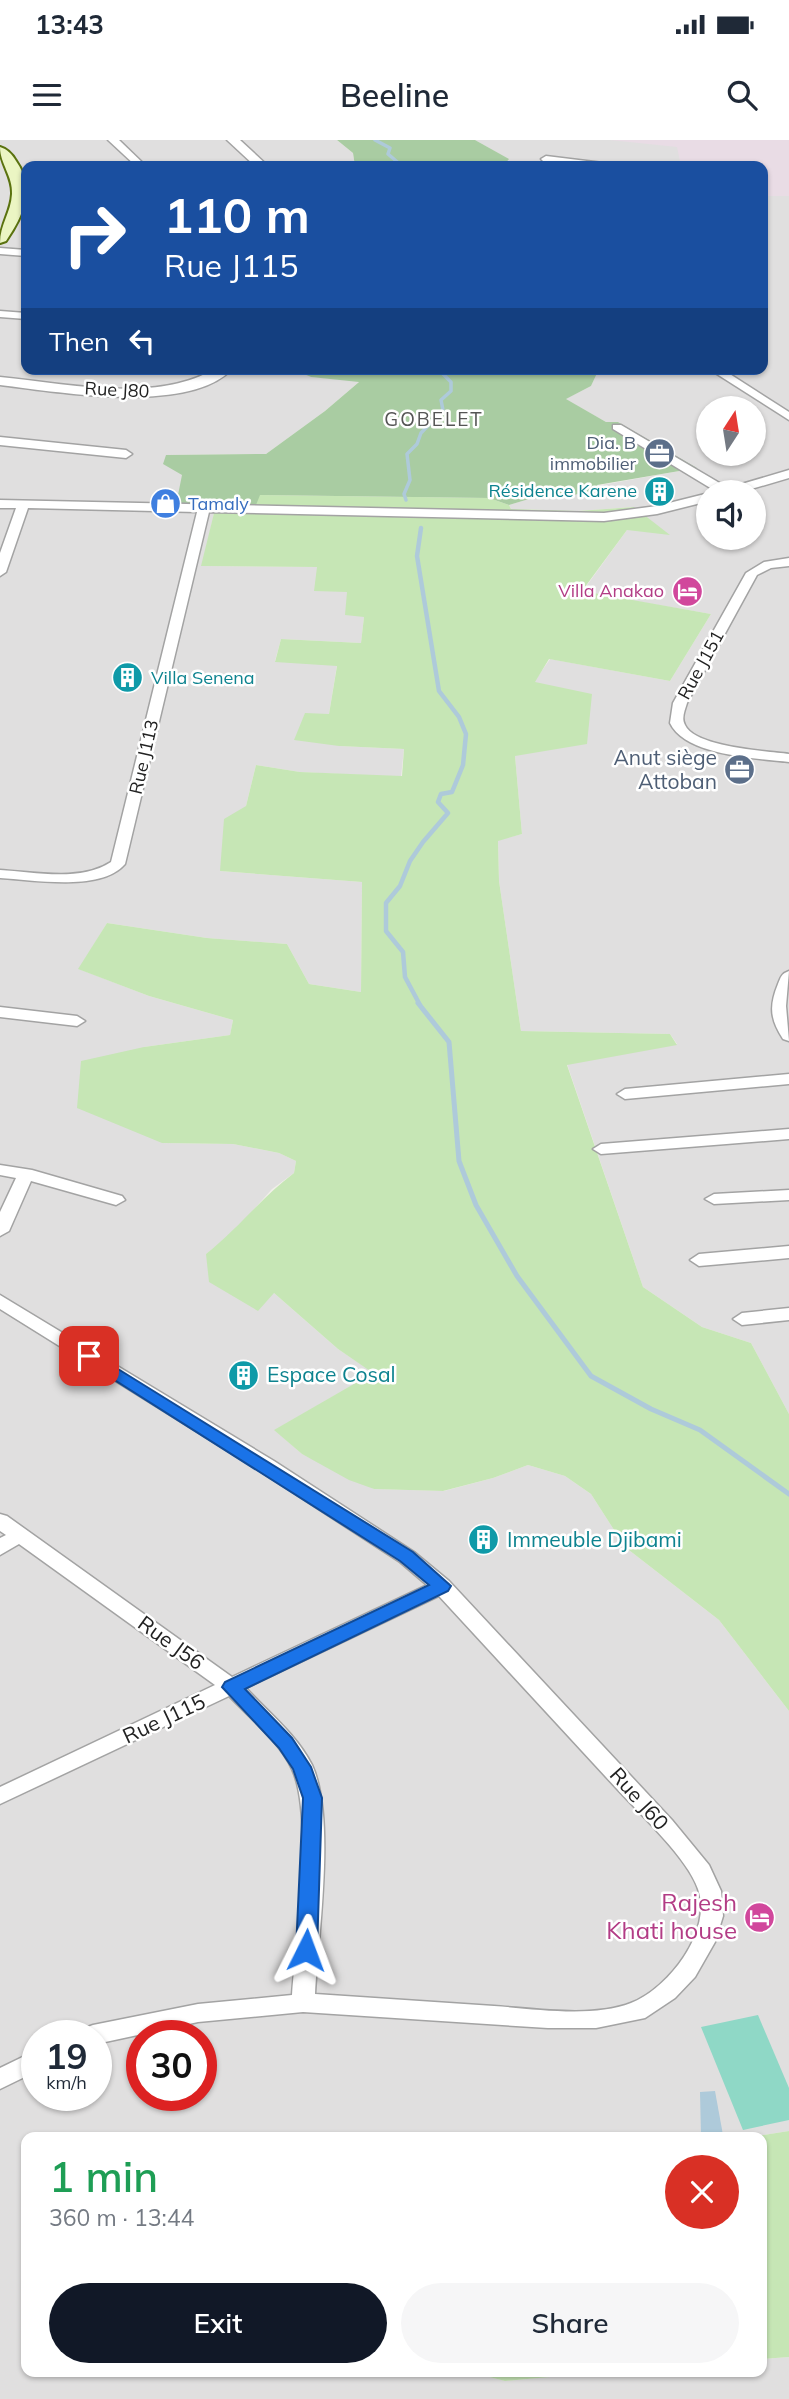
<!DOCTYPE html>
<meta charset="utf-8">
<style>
body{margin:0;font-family:Mulish,sans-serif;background:#f6f6f7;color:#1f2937;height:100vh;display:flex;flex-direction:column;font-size:26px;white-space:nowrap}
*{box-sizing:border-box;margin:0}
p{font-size:23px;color:#747a83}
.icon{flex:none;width:38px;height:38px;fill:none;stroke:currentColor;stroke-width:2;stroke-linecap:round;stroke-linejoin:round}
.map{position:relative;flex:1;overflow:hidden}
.side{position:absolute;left:21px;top:1992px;width:746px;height:245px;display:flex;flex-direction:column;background:#fff;border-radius:14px;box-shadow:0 2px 5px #0004}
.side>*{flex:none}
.hud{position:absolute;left:21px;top:21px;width:747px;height:214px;border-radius:14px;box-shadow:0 2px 5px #0004;background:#1a4fa0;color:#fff;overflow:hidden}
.needle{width:46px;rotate:12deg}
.fabs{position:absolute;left:696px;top:256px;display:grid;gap:14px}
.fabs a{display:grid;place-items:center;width:70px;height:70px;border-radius:50%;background:#fff;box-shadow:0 2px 5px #0004;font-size:35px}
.speed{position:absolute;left:21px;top:1880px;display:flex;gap:14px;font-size:35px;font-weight:700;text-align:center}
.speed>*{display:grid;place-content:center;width:91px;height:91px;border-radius:50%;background:#fff;box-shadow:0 2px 5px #0004;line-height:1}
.speed small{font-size:18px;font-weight:400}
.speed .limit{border:10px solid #d22;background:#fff;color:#111}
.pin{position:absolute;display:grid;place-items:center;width:60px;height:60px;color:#fff;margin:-30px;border-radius:14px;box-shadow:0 4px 10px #0006}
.me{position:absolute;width:77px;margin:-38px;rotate:3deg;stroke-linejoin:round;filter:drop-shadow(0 0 5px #0008)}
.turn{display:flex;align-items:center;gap:24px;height:147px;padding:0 28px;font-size:32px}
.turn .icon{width:91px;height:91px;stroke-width:2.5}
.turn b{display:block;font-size:49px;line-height:60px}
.then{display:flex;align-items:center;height:66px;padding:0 28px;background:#0003;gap:14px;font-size:26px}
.round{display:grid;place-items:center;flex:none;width:74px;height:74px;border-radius:37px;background:#f6f6f7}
.headline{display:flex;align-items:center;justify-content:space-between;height:119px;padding:0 28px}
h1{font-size:42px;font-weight:600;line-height:52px;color:#1e9e55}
.primary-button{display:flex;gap:14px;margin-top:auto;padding:14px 28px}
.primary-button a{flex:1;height:80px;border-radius:42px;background:#111827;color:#fff;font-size:28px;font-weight:600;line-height:80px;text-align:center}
.primary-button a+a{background:#f6f6f7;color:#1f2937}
.status{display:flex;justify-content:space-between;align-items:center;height:49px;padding:0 35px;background:#fff;direction:ltr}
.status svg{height:19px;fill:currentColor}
header{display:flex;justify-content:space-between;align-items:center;height:91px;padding:0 28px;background:#fff;font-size:32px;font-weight:600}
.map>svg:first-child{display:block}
.residential{fill:#e0dfdf;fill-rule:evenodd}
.industrial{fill:#e9dce5}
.grass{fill:#c6e6b5}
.forest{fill:#a9cca2}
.pitch{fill:#8fd8c6}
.water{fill:#aecada}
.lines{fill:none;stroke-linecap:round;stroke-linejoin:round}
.stream-far2{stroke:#aecada;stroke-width:3.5}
.stream-far1{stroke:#aecada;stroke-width:4.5}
.stream{stroke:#aecada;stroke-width:5}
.minor-casing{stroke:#a3a3a3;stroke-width:3}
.tertiary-casing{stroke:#a3a3a3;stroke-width:3}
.secondary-casing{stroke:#5a720f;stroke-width:4}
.minor{fill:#fff;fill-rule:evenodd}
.tertiary{fill:#fff;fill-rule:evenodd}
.secondary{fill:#ebf5c3;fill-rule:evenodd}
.route{fill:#1a73e8;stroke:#114b97;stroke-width:2}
.labels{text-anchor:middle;stroke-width:5;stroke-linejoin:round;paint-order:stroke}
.far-street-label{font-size:18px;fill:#222;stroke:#fff}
.far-service-label{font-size:18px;fill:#4e5e75;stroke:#fff;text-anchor:end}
.far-culture-label{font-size:18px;fill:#0d838f;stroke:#fff;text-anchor:end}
.far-shop-label{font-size:18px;fill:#366cbe;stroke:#fff;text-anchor:start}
.far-hotel-label{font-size:18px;fill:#b23c85;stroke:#fff;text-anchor:end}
.far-neighbourhood-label{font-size:19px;letter-spacing:2px;fill:#555;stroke:#fff}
.service-label{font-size:21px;fill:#4e5e75;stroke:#fff;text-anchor:end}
.culture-label{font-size:21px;fill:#0d838f;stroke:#fff;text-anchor:start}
.street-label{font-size:21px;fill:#222;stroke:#fff}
.near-hotel-label{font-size:24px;fill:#b23c85;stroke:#fff;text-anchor:end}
</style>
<div class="status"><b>13:43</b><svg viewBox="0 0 49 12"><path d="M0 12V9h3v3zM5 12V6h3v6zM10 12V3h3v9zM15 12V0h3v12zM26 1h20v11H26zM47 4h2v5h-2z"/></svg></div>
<header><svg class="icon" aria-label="menu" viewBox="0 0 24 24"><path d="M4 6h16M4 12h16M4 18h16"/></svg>Beeline<svg class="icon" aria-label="search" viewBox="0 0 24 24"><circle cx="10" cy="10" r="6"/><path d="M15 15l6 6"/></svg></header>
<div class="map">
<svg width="789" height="2259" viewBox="0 0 789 2259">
<rect width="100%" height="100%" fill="#f1efe9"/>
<g class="residential">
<path d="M 0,0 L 337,0 L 353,13 L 355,26 L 26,26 L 26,229 L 306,229 L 305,234 L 311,237 L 360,241 L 325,271 L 266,314 L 166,315 L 182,335 L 216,365 L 202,426 L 317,427 L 347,452 L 364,477 L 361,503 L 281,499 L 275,521 L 337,525 L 329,574 L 339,606 L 404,609 L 401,637 L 300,632 L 256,625 L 246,666 L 220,731 L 362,742 L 361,852 L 309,844 L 287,804 L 207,798 L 107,783 L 79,829 L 149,856 L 233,880 L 230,895 L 144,907 L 162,1003 L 233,1004 L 279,1013 L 296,1021 L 294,1033 L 272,1049 L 233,1093 L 206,1114 L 274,1153 L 338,1209 L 374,1233 L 275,1290 L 302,1314 L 374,1349 L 444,1351 L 493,1338 L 528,1325 L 565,1336 L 591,1354 L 625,1407 L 719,1480 L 789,1571 L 789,1991 L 750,1997 L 26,1997 L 26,2231 L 466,2231 L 505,2241 L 616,2231 L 761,2231 L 761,2219 L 789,2217 L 789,2259 L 0,2259 ZM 37,1895 L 96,1895 L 96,1955 L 37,1955 ZM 142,1895 L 201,1895 L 201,1955 L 142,1955 Z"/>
<path d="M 475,0 L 789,0 L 789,1274 L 751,1203 L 702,1187 L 643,1147 L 567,924 L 677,904 L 670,894 L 521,891 L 499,741 L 498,700 L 522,694 L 515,616 L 534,542 L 550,519 L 670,541 L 711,474 L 582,452 L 627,390 L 634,367 L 578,371 L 511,369 L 509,365 L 529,359 L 600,351 L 596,346 L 696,328 L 618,282 L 606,282 L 565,259 L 591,246 L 599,229 L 763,229 L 763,26 L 503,26 L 508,19 ZM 709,268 L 754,268 L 754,313 L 709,313 ZM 709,352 L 754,352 L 754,397 L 709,397 Z"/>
</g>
<path class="industrial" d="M 610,0 L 789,0 L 789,56 L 763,56 L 763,26 L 681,26 L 677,7 Z"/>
<g class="grass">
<path d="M 259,355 L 489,358 L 509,365 L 511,369 L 578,371 L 634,367 L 670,395 L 627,390 L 582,451 L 711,474 L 670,541 L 549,519 L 535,542 L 592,554 L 587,604 L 515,616 L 522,694 L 498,701 L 499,741 L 521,891 L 670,894 L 677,905 L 567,925 L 643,1147 L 702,1187 L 751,1203 L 789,1274 L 789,1571 L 719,1480 L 625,1407 L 591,1354 L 565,1336 L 528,1325 L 493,1338 L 443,1351 L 374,1349 L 349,1340 L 302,1314 L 274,1290 L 373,1233 L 338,1209 L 274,1153 L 258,1171 L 209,1142 L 206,1114 C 238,1089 262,1057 294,1033 L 296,1021 L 279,1013 L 233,1004 L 162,1003 L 77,968 L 81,921 L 144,907 L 230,895 L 233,880 L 149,856 L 78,829 L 107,783 L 207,798 L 287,804 L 309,844 L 361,852 L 362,742 L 220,731 L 224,679 L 246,666 L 256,625 L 300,632 L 402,636 L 404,609 L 339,606 L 294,600 L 305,573 L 329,574 L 337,526 L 275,522 L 281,499 L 361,503 L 364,477 L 345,475 L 347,452 L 314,451 L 317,427 L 201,426 L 216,365 L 255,365 Z"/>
<path d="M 789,1991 L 789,2217 L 761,2219 L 761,1997 L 750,1997 Z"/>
<path d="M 466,2231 L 616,2231 L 505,2241 Z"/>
</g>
<g class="forest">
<path d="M 337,0 L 475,0 L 509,19 L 503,26 L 355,26 L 353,13 Z"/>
<path d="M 306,229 L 599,229 L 591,246 L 566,259 L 606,282 L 618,282 L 697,328 L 597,345 L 600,352 L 529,359 L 509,365 L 489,358 L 260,355 L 256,365 L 176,365 L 182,335 L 163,324 L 166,315 L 266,314 L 325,271 L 359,242 L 311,237 L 304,234 Z"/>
</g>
<path class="pitch" d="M 758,1875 L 789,1948 L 789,1980 L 743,1990 L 701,1887 Z"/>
<path class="water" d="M 715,1951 L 723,1995 L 701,1996 L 700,1952 Z"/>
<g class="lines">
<g class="stream-far2">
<path d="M 375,0 L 390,8 L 388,14 L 402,26"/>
<path d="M 406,360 L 404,354 L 410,340 L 407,314 L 417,304 L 421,293 L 443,270 L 441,260 L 451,251 L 451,242 L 438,229"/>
</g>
<path class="stream-far1" d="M 420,865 L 405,837 L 403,812 L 386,791 L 386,763 L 400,746 L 410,721 L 423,702 L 448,673 L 438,662 L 441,654 L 452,652 L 463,625 L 466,594 L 459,577 L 439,551 L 417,416 L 421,388"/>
<path class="stream" d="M 418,863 L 449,902 L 459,1021 L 476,1065 L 517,1136 L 591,1236 L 651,1269 L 700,1290 L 789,1354"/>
<defs>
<g id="minor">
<path d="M 108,0 L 119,0 L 146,26 L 136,26 Z"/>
<path d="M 546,16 L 603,23 L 608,26 L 581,26 L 543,21 L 541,19 Z"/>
<path d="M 0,108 L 26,110 L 26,116 L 0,114 Z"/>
<path d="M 0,171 L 26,173 L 26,179 L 0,177 Z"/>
<path d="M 709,229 L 722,229 L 789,272 L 789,280 Z"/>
<path d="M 613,285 L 621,285 L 728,348 L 789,330 L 789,338 L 741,352 L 717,352 L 613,289 Z"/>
<path d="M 0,297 L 126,310 L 132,314 L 126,318 L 0,305 Z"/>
<path d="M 709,353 L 709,361 L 657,374 L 604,381 L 209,372 L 125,724 C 101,752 34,740 0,738 L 0,730 C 34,732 81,742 111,722 L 197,372 L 28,368 L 6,432 L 0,436 L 0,413 L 16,368 L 0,368 L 0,360 L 604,373 L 657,366 Z"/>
<path d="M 789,418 L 789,426 L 771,428 L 757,435 L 687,563 C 685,570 681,578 685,585 C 695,607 766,611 789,614 L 789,622 C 756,618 686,616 670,583 L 673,563 L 746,433 L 764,422 Z"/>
<path d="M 789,831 L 786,866 L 789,901 L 783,899 C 770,879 769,866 778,844 C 781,837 781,834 789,831 Z"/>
<path d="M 0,867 L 77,876 L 85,881 L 77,886 L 0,877 Z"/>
<path d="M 789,934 L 789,944 L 625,959 L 617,954 L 625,949 Z"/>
<path d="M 789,989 L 789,999 L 601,1014 L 593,1009 L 601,1004 Z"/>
<path d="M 0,1025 L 32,1030 L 122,1056 L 125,1060 L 116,1065 L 31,1041 L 9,1091 L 0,1096 L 0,1072 L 16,1038 L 0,1035 Z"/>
<path d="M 789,1050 L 789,1060 L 714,1064 L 705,1059 L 714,1054 Z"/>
<path d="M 789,1106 L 789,1118 L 699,1126 L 690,1120 L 699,1114 Z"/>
<path d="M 0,1155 L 274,1321 L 414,1412 L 449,1441 L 672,1680 L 709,1725 L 721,1751 L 723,1776 L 715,1802 L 695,1837 L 675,1858 L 645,1878 L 596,1888 L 548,1888 L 303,1872 L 198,1882 L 96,1904 L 96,1895 L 82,1895 L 85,1888 L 93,1885 L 198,1864 L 292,1855 C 296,1800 314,1676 292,1629 C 279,1601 250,1578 229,1556 L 0,1664 L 0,1647 L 215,1545 L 19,1404 L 0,1415 L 0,1398 L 6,1395 L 0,1391 L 0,1374 L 7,1376 L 232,1537 L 427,1445 L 400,1422 L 260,1331 L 0,1169 ZM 439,1456 C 499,1521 559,1586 618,1650 C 641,1675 688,1719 698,1749 C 713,1791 669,1848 631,1863 C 593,1878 535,1869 494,1866 C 434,1862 375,1858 315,1854 C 318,1795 336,1677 312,1625 C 297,1595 268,1572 246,1548 Z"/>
<path d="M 789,1168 L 789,1180 L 742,1185 L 733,1179 L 742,1173 Z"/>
<path d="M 37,1910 L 37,1931 L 0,1949 L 0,1928 Z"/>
</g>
<g id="tertiary">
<path d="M 227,0 L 240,0 L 268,26 L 255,26 Z"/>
<path d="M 214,229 L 232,229 C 189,275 58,252 0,245 L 0,237 C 65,243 156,264 214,229 Z"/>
</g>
<path id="secondary" d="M 0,7 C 7,9 12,14 16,21 C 36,49 23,76 6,101 L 0,103 C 0,84 11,73 12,54 C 13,36 0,24 0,7 Z"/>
</defs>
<use href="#minor" class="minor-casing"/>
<use href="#tertiary" class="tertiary-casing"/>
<use href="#secondary" class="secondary-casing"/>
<use href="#minor" class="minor"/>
<use href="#tertiary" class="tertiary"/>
<use href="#secondary" class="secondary"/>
</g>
<path class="route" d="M 89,1211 L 413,1412 L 451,1446 L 448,1451 L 245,1549 L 292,1598 L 311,1627 L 322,1658 L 317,1810 L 314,1815 L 306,1818 L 299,1815 L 296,1810 L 303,1658 L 293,1629 L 279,1608 L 222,1547 L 225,1542 L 429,1445 L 400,1421 L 83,1220 L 81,1216 Z"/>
<defs>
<symbol id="office-disc" viewBox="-11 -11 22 22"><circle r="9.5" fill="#5c6f8a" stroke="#fff"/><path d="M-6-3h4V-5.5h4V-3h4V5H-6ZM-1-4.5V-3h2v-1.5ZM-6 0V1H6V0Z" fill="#fff"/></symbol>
<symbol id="building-disc" viewBox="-11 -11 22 22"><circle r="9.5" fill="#0f9aa8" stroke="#fff"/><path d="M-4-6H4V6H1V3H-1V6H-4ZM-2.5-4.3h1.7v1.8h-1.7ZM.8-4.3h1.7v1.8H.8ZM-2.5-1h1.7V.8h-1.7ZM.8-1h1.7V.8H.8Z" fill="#fff"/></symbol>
<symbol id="shop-disc" viewBox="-11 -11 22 22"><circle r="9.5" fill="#3f7fe0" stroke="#fff"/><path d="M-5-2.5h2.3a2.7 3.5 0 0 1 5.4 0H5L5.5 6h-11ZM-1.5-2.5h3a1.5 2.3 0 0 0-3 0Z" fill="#fff"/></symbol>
<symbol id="hotel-disc" viewBox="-11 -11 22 22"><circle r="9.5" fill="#d1479c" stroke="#fff"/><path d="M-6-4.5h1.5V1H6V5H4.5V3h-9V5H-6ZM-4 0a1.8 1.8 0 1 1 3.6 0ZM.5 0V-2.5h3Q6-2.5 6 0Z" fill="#fff"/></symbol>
</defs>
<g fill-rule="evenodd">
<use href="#office-disc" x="642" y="296" width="35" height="35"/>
<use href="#building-disc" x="642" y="334" width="35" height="35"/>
<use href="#shop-disc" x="148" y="346" width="35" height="35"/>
<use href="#hotel-disc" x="670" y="434" width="35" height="35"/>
<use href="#building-disc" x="110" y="520" width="35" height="35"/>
<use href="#office-disc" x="722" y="612" width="35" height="35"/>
<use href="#building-disc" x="226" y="1218" width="35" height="35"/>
<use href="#building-disc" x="466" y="1382" width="35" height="35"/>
<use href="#hotel-disc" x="742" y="1760" width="35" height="35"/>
</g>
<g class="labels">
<g class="far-street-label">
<text transform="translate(117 250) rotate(3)" y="6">Rue J80</text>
<text transform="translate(701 525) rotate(-61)" y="6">Rue J151</text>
<text transform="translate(144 617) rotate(-77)" y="6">Rue J113</text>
</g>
<g class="far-service-label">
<text x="636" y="309">Dia. B<tspan x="636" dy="21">immobilier</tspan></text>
</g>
<g class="far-culture-label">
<text x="637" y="357">Résidence Karene</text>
<text x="151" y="544" text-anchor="start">Villa Senena</text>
</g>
<g class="far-shop-label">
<text x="188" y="370">Tamaly</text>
</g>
<g class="far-hotel-label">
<text x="664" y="457">Villa Anakao</text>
</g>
<g class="far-neighbourhood-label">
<text x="434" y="286">GOBELET</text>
</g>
<g class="service-label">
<text x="717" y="625">Anut siège<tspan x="717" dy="24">Attoban</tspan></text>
</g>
<g class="culture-label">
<text x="267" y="1242">Espace Cosal</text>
<text x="507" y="1407">Immeuble Djibami</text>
</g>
<g class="street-label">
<text transform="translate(171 1503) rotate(36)" y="7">Rue J56</text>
<text transform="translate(164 1579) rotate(-25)" y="7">Rue J115</text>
<text transform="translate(639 1659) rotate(48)" y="7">Rue J60</text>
</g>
<g class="near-hotel-label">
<text x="737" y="1771">Rajesh<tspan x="737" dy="28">Khati house</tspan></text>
</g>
</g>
</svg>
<div class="fabs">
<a><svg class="needle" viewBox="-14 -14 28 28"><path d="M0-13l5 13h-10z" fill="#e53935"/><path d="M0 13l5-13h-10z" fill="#747a83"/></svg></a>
<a><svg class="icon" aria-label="sound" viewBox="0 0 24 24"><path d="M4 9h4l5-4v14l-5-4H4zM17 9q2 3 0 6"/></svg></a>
</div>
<div class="speed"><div>19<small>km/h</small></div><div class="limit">30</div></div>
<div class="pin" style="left:89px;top:1216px;background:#d93025"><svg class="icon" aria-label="arrive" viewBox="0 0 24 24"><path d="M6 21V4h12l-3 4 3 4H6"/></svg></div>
<svg class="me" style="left:306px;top:1810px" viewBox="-20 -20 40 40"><path d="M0-17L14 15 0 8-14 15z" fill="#1a73e8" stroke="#fff" stroke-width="4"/></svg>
<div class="hud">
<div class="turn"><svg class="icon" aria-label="right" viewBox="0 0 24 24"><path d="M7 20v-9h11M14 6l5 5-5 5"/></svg><div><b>110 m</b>Rue J115</div></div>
<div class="then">Then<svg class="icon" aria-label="left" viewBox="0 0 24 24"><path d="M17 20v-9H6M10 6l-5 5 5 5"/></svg></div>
</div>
<section class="side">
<div class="headline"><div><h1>1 min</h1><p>360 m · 13:44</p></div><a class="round" style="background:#d93025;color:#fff"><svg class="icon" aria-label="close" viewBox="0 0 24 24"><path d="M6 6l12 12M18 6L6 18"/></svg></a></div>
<div class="primary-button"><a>Exit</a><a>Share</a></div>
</section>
</div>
